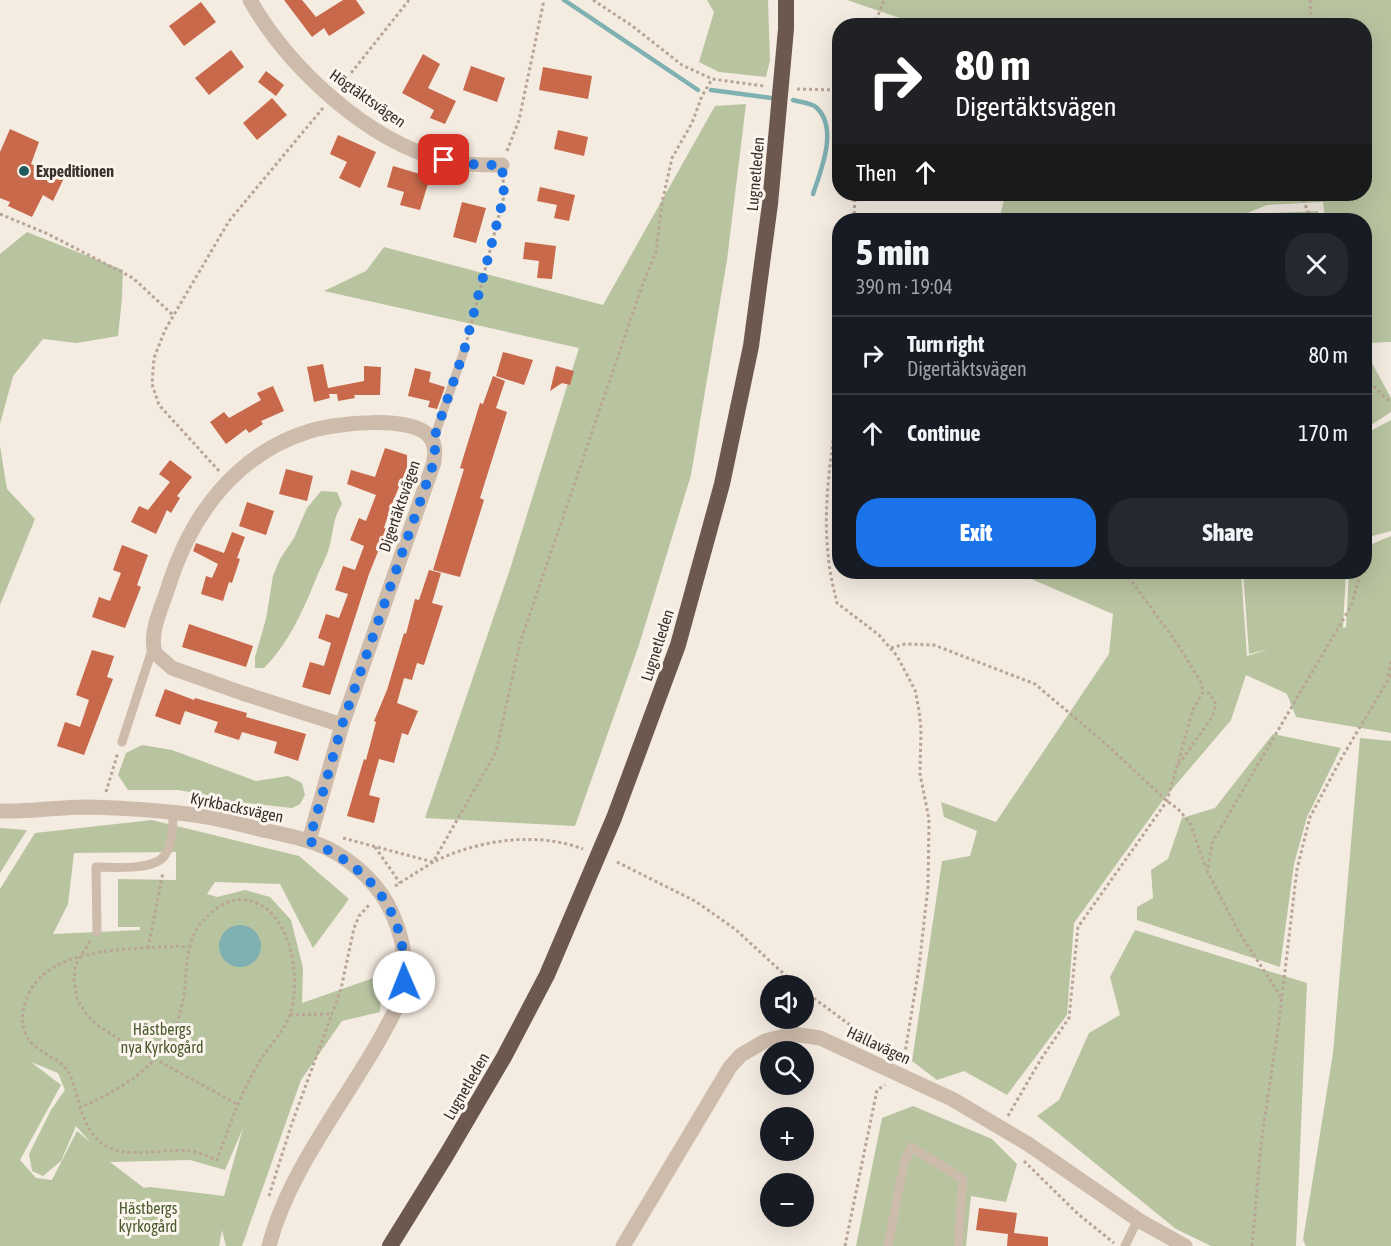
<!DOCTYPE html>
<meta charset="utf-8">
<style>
body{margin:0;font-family:"Asap Condensed",sans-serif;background:#242831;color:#f1f3f6;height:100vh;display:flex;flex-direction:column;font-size:22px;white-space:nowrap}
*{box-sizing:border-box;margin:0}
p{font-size:20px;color:#9ea1a6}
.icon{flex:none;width:33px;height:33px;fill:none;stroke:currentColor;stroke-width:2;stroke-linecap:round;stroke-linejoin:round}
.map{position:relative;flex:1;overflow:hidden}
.details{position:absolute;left:832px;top:213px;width:540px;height:366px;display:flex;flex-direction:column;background:#171b24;border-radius:24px;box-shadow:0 6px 24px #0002}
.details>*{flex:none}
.guide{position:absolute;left:832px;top:18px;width:540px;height:183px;border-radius:24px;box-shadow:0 6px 24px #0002;background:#202124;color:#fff;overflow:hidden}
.tools{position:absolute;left:760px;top:975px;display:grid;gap:12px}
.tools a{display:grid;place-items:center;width:54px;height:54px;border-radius:50%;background:#171b24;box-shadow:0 6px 24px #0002;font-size:30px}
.pin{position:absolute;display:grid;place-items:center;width:51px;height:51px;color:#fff;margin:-26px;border-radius:12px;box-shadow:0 3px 9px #0006}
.me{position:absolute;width:66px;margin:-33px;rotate:359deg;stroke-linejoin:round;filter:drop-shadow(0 0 4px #0008)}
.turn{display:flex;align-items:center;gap:21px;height:126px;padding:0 24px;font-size:27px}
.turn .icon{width:78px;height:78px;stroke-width:2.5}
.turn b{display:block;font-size:42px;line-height:51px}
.then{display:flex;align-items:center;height:57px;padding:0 24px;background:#0003;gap:12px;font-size:22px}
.round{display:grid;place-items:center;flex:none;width:63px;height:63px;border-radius:24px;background:#242831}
.summary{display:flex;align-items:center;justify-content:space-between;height:102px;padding:0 24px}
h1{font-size:36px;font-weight:800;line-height:45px}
.primary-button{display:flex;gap:12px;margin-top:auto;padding:12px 24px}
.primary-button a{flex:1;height:69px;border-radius:24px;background:#1a73e8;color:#fff;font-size:24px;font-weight:800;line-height:69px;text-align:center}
.primary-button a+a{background:#242831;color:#f1f3f6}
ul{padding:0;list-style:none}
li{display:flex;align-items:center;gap:18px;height:78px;padding:0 24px;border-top:2px solid #363941}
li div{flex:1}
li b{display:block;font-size:22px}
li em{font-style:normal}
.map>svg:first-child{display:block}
.green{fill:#b8c4a0;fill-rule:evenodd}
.water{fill:#7fb0b2}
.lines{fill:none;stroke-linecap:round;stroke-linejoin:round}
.stream{stroke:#7fb0b2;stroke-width:4.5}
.building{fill:#c8694b}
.path{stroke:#b9a596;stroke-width:3;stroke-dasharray:3 3;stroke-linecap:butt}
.service{stroke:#cdbbac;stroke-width:9}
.minor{stroke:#cdbbac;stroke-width:15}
.tertiary{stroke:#cdbbac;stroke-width:15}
.trunk{stroke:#6c584f;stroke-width:16}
.route{stroke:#1a73e8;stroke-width:10;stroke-dasharray:0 18}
.poi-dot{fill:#1f5a5e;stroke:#fbf5ee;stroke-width:2}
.labels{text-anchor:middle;stroke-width:6;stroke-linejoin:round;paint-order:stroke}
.street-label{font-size:16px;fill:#3b302b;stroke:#fbf5ee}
.poi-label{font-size:16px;font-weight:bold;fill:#3b302b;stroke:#fbf5ee;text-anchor:start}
.park-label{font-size:16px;fill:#4a5a2e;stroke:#fbf5ee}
</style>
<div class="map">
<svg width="1391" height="1246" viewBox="0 0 1391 1246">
<rect width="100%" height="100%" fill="#f4ebe1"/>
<g class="green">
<path d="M 707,0 L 768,0 L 770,60 L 766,77 L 719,72 L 699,62 L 714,12 Z"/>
<path d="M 847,0 L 1391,0 L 1391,342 L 1365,343 L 1365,220 L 1325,220 L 1323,202 L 1267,205 L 1230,220 L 999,220 L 1005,196 L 1008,194 L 1365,194 L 1365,26 L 923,26 Z"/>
<path d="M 746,104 L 727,260 L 691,475 L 639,645 L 575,826 L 425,818 L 511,566 L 579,348 L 324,291 L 366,271 L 384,247 L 603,305 L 715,106 Z"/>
<path d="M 1318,211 L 1319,220 L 1251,220 L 1268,213 Z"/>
<path d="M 27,232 L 123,270 L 122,298 L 118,336 L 77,343 L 43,339 L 13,376 L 0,424 L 0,254 Z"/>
<path d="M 1365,353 L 1367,354 L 1391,398 L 1391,412 L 1365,429 Z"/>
<path d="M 1391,420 L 1391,531 L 1365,538 L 1365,434 Z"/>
<path d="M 0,446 L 7,489 L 35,519 L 0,605 Z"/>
<path d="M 321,491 L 337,492 L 342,504 C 333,519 334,527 330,544 C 328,554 322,565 318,574 C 304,608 290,642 264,668 L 255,668 L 255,657 L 266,619 L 273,576 L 280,559 L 294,538 L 307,508 Z"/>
<path d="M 1391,536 L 1391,733 L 1296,717 L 1287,694 L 1246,675 L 1231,720 L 1163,800 L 1074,923 L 1067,1015 L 1007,1095 L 964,1071 L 937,1080 L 912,1061 L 942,861 L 970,856 L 977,831 L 944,817 L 941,802 L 996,822 L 1109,654 L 1113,614 L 1015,572 L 1241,572 L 1247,656 L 1269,649 L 1249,654 L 1243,572 L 1346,572 L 1343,628 L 1346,627 L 1349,572 L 1365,572 L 1365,547 Z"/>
<path d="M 1273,734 L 1341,748 L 1307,817 L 1294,864 L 1280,967 L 1137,920 L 1137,907 L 1153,898 L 1151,870 L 1168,859 L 1182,818 L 1215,808 Z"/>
<path d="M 1360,738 L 1391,741 L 1391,1246 L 1306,1246 L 1303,1240 L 1333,1053 Z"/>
<path d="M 142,745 L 172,750 L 256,781 L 288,776 L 302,783 L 305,795 L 300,804 L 292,808 L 228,801 L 202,794 L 178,790 L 128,790 L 118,775 L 126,753 Z"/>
<path d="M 152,820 L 299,856 L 349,899 L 313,948 L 280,884 L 215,882 L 207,894 L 217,897 L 245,890 L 270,897 L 291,920 L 303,968 L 302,1003 L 382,975 L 380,1012 L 342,1021 L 301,1080 L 242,1246 L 226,1246 L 222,1230 L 219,1246 L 0,1246 L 0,889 L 35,833 ZM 176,852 L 176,880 L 118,879 L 118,927 L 140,927 L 140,930 L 53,934 L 68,904 L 74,853 ZM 31,1062 L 58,1073 L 65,1090 L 51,1110 L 29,1154 L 32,1171 L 43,1176 L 61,1161 L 76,1126 L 90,1142 L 77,1131 L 52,1180 L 36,1178 L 20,1160 L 61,1085 ZM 243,1128 L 224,1196 L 150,1187 L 144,1188 L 110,1162 L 190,1160 L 225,1170 Z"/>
<path d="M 0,828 L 27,830 L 0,873 Z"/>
<path d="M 1135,930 L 1307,983 L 1296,1246 L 1211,1246 L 1176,1229 L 1037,1116 L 1059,1100 L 1089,1033 L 1120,1015 L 1110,977 Z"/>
<path d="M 913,1106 L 992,1139 L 1017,1164 L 1006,1202 L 971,1196 L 966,1246 L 856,1246 L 882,1118 Z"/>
</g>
<circle class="water" cx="240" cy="946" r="21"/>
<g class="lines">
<g class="stream">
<path d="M 564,0 L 698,90"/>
<path d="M 711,90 L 771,98"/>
<path d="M 793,100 C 799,102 811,103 816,107 C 839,128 821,170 813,194"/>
</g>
</g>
<g class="building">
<path d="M 284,0 L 302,0 L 316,17 L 343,0 L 356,0 L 365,13 L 329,36 L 324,28 L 312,37 Z"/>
<path d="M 201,2 L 216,22 L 184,46 L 169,26 Z"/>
<path d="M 231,50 L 244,67 L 209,95 L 195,78 Z"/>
<path d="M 423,54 L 440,64 L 428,88 L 456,101 L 445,124 L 430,118 L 434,110 L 402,93 Z"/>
<path d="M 471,66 L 505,78 L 497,102 L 463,90 Z"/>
<path d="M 543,67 L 592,76 L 588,99 L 539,90 Z"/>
<path d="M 266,71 L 284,85 L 276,96 L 258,82 Z"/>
<path d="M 272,98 L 287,115 L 257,140 L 243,123 Z"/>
<path d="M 10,129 L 39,142 L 31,164 L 64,178 L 53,201 L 43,195 L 32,217 L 8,206 L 10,202 L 0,198 L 0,152 Z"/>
<path d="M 558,130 L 588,137 L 584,156 L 554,149 Z"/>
<path d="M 338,135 L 376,152 L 360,188 L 339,178 L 347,162 L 330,154 Z"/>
<path d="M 393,166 L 430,177 L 420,210 L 400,205 L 404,192 L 387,187 Z"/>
<path d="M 540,187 L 575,195 L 569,221 L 554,218 L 557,205 L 537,201 Z"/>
<path d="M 462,202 L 486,208 L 476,243 L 453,237 Z"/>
<path d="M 525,242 L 556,246 L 552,279 L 537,278 L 539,261 L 523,259 Z"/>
<path d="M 503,352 L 533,360 L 524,385 L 496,376 Z"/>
<path d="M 323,364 L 328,388 L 364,381 L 364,366 L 381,367 L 380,395 L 354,395 L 355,398 L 338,401 L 337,394 L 329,394 L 330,398 L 314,402 L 307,367 Z"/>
<path d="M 556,366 L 574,371 L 570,385 L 562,383 L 550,391 Z"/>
<path d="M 415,368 L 431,372 L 429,382 L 445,387 L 437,409 L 428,407 L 430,401 L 408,396 Z"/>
<path d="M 493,376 L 505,381 L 496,408 L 507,412 L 480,498 L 484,500 L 460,577 L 433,570 L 464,469 L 460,468 L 480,403 L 483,404 Z"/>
<path d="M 273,386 L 284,411 L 261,421 L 263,424 L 249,433 L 246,429 L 226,444 L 210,422 L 224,412 L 229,418 L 261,400 L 257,393 Z"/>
<path d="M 385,448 L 407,455 L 407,468 L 391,506 L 384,528 L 387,529 L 369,574 L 330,695 L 302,687 L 310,662 L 324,666 L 331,643 L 318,638 L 326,614 L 339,618 L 348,594 L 335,590 L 343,566 L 355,570 L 364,546 L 350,540 L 359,518 L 366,521 L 376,495 L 347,484 L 351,470 L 375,477 Z"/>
<path d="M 170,460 L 192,477 L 177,496 L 180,498 L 171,513 L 167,510 L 156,534 L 131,522 L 139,506 L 148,510 L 170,482 L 159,474 Z"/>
<path d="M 286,469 L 313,476 L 307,501 L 279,494 Z"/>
<path d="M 247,502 L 274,511 L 266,535 L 239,526 Z"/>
<path d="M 232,532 L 245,537 L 237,558 L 240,559 L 232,583 L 229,582 L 223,601 L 201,594 L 206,576 L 212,578 L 218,564 L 193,551 L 196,543 L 224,553 Z"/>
<path d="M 122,545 L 148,555 L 137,585 L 141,587 L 125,628 L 92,617 L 99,597 L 110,601 L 121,573 L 113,570 Z"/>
<path d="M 429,570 L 441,573 L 432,603 L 443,606 L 424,665 L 417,663 L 412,680 L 404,678 L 397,703 L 418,711 L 408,735 L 402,733 L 394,763 L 379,759 L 369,795 L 380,798 L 374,823 L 347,816 L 364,759 L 366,760 L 376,722 L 374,721 L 387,690 L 404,633 L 406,634 L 415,599 L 419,600 Z"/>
<path d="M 189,624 L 253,646 L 246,667 L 182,647 Z"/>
<path d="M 92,650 L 114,656 L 107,677 L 113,679 L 84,755 L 57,746 L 65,722 L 80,727 L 89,700 L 76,695 Z"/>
<path d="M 165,689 L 194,700 L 195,698 L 247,713 L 246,717 L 306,734 L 298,761 L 274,753 L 277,742 L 242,732 L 239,740 L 214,732 L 218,722 L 185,711 L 180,725 L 155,716 Z"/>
<path d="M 979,1208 L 1017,1213 L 1014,1233 L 1048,1237 L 1048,1246 L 1007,1246 L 1008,1234 L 976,1230 Z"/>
</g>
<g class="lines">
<g class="path">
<path d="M 593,0 L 631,25 L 682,65 L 712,79 L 764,86"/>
<path d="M 1310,0 L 1312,26"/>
<path d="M 874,26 L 884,0"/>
<path d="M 340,87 L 409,0"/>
<path d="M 797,89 L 840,90"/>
<path d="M 507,151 L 519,120 L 544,0"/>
<path d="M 1301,194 L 1311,220"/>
<path d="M 0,214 L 48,234 L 133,278 L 173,315"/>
<path d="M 854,220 L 855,194"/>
<path d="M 467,340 L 504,196 L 503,178"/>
<path d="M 1365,378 L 1391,403"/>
<path d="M 840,387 C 834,441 822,499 828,553 C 829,570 833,586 837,603 L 879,635 L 897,656 L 915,690 L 919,710 L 921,729 L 920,774 L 929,819 L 928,887 L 919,967 L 904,1059"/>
<path d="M 219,471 L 159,405 L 152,384 L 154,358 L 165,330 L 229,221 L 323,108"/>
<path d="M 1125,572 L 1178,645 L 1202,684 L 1202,693"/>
<path d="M 891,648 L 905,644 L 934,645 L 1035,684 L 1106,744 L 1167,801 L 1178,809 L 1190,823 L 1206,869"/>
<path d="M 1388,676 L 1391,661"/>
<path d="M 106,792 L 118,752"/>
<path d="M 343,838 L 433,862 C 478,840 536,831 583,849"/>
<path d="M 375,847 L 400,883"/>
<path d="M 617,862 L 695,901 L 735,929 L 797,986"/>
<path d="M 395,886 L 433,862 L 496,752 L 520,643 L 642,286 L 656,252 L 662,203 L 672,158 L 692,123 L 702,96 L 712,79"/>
<path d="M 90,941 L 75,966 L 74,980 L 77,999 L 86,1014 L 97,1025 L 122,1041 L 237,1104"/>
<path d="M 148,948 L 163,872"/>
<path d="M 804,991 L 865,1036 L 904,1057"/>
<path d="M 1281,997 L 1239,932 L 1207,871 L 1213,841 L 1351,606 L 1361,572"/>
<path d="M 290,1015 L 333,1014"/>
<path d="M 79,1108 C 137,1082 179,1054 185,985 C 187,963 187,938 203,921 C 213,909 229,897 246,900 C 291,907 302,978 290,1015 C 284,1032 267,1048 258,1064 C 240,1095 229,1127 217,1160 C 211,1158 203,1154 196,1152 C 170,1146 135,1159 110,1148 C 81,1135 81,1100 70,1075 C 60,1054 33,1055 25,1032 C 20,1018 23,1006 29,993 C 53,945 132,950 178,946 L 188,947"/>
<path d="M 1008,1116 L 1041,1059 L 1069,1018 L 1078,927 L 1167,801 L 1193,710 L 1202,693 L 1209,693 L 1216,704 L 1213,716 L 1176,768"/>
<path d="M 1024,1161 L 1078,1214 L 1114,1243"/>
<path d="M 269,1196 L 291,1126 L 341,989 L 354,928 L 359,916 L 370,904"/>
<path d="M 845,1246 L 877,1090 L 885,1085"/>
<path d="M 1252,1246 L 1261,1144 L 1279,1022 L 1297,869 L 1310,817 L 1341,759 L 1391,675"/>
</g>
<g class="service">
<path d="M 433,441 L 464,351"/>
<path d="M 122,742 L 153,647"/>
<path d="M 97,932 L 96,867 C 114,867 155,871 165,855 C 173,844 172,825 174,812"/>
<path d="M 888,1246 L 904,1163 L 911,1147 L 963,1179 L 958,1246"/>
<path d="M 1125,1246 L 1138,1219"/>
</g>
<g class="minor">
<path d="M 250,0 C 288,67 367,141 443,160 C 462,165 482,165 502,165"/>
<path d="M 309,841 L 342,725 L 242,693 L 172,668 L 155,653 C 149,633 161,609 167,591 C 181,545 203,503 239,471 C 259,453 284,439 310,431 C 335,423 411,415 429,436 C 436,444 435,453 434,462 L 342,725"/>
</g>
<g class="tertiary">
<path d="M 0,811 C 29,812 58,807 87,807 C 125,808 163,810 201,816 C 222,819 243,825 263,830 C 285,835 309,839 329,849 C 356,863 380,886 392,913 C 405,942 409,973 399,1002 C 362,1083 291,1160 269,1246"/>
<path d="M 623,1246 L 730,1067 L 741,1055 L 765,1041 L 793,1034 L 820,1038 L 952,1099 L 1028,1144 L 1140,1221 L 1185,1246"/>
</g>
<path class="trunk" d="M 390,1246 L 447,1154 L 504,1057 L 547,975 L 614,818 L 678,645 L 722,484 L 751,346 L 770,204 L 786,29 L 786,0"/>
</g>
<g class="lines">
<path class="route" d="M 404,982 C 408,912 370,867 309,841 L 342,725 L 434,462 L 435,449 L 433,441 L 464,351 L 504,196 L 502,165 L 478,165 L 444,160"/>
</g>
<circle class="poi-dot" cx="24" cy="171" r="6"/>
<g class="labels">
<g class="street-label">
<text transform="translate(368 98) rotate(35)" y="6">Högtäktsvägen</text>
<text transform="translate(755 174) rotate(-85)" y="6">Lugnetleden</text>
<text transform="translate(399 506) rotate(-71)" y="6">Digertäktsvägen</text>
<text transform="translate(657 645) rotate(-72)" y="6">Lugnetleden</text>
<text transform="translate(237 807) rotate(12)" y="6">Kyrkbacksvägen</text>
<text transform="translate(879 1045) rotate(25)" y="6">Hällavägen</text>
<text transform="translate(466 1086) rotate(-60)" y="6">Lugnetleden</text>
</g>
<g class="poi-label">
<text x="36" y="177">Expeditionen</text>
</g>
<g class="park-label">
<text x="162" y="1035">Hästbergs<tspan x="162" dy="18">nya Kyrkogård</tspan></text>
<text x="148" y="1214">Hästbergs<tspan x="148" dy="18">kyrkogård</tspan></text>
</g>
</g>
</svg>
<div class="tools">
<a><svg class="icon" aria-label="sound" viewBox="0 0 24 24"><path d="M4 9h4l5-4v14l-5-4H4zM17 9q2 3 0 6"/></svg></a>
<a><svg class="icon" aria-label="search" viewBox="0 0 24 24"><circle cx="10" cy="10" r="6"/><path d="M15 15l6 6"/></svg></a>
<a>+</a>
<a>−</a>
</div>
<div class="pin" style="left:444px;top:160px;background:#d93025"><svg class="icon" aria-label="arrive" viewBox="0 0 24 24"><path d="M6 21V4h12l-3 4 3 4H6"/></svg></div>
<svg class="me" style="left:404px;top:982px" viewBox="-20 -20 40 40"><circle r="19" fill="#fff"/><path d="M0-13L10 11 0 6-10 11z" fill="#1a73e8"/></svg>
<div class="guide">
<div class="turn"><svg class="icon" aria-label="right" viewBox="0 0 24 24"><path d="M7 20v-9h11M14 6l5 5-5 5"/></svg><div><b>80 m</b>Digertäktsvägen</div></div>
<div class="then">Then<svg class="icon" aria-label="ahead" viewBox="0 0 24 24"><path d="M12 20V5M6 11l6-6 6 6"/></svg></div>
</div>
<section class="details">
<div class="summary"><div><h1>5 min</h1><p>390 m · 19:04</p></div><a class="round"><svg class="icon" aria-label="close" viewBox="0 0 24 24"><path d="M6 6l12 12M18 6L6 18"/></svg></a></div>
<ul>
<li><svg class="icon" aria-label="right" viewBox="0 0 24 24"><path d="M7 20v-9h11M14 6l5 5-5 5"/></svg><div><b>Turn right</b><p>Digertäktsvägen</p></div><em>80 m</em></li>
<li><svg class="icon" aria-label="ahead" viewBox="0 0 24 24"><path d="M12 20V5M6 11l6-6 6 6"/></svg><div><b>Continue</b></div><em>170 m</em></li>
</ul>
<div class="primary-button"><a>Exit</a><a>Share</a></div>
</section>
</div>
